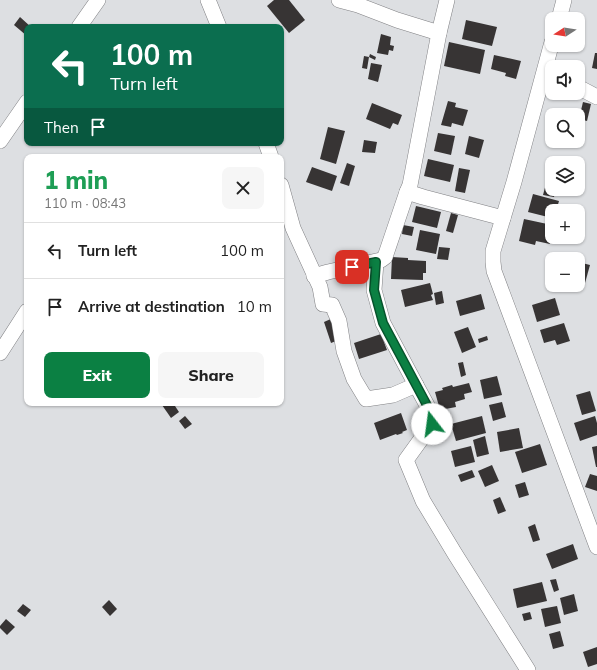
<!DOCTYPE html>
<meta charset="utf-8">
<style>
body{margin:0;font-family:Mulish,sans-serif;background:#f6f6f6;color:#222;height:100vh;display:flex;flex-direction:column;font-size:15px;white-space:nowrap}
*{box-sizing:border-box;margin:0}
p{font-size:13px;color:#767676}
.icon{flex:none;width:22px;height:22px;fill:none;stroke:currentColor;stroke-width:2;stroke-linecap:round;stroke-linejoin:round}
.map{position:relative;flex:1;overflow:hidden}
.drawer{position:absolute;left:24px;top:154px;width:260px;height:252px;display:flex;flex-direction:column;background:#fff;border-radius:8px;box-shadow:0 1px 3px #0004}
.drawer>*{flex:none}
.hud{position:absolute;left:24px;top:24px;width:260px;height:122px;border-radius:8px;box-shadow:0 1px 3px #0004;background:#0b6e4f;color:#fff;overflow:hidden}
.needle{width:26px;rotate:258deg}
.fabs{position:absolute;left:545px;top:12px;display:grid;gap:8px}
.fabs a{display:grid;place-items:center;width:40px;height:40px;border-radius:8px;background:#fff;box-shadow:0 1px 3px #0004;font-size:20px}
.pin{position:absolute;display:grid;place-items:center;width:34px;height:34px;color:#fff;margin:-17px;border-radius:8px;box-shadow:0 2px 6px #0006}
.me{position:absolute;width:44px;margin:-22px;rotate:345deg;stroke-linejoin:round;filter:drop-shadow(0 0 3px #0008)}
.turn{display:flex;align-items:center;gap:14px;height:84px;padding:0 20px;font-size:18px}
.turn .icon{width:52px;height:52px;stroke-width:2.5}
.turn b{display:block;font-size:28px;line-height:34px}
.then{display:flex;align-items:center;height:38px;padding:0 20px;background:#0003;gap:8px;font-size:15px}
.round{display:grid;place-items:center;flex:none;width:42px;height:42px;border-radius:8px;background:#f6f6f6}
.head{display:flex;align-items:center;justify-content:space-between;height:68px;padding:0 20px}
h1{font-size:24px;font-weight:800;line-height:30px;color:#1e9e55}
.primary-button{display:flex;gap:8px;margin-top:auto;padding:8px 20px}
.primary-button a{flex:1;height:46px;border-radius:8px;background:#0b8043;color:#fff;font-size:16px;font-weight:800;line-height:46px;text-align:center}
.primary-button a+a{background:#f6f6f6;color:#222}
ul{padding:0;list-style:none}
li{display:flex;align-items:center;gap:12px;height:56px;padding:0 20px;border-top:1px solid #e0e0e0}
li div{flex:1}
li b{display:block;font-size:15px}
li em{font-style:normal}
.map>svg:first-child{display:block}
.building{fill:#373434}
.lines{fill:none;stroke-linecap:round;stroke-linejoin:round}
.minor-casing{stroke:#808184;stroke-width:16}
.minor{stroke:#fff;stroke-width:15}
.route-casing{stroke:#07532c;stroke-width:10}
.route{stroke:#0b8043;stroke-width:7}
</style>
<div class="map">
<svg width="597" height="670" viewBox="0 0 597 670">
<rect width="100%" height="100%" fill="#dddfe2"/>
<g class="building">
<path d="M 274,0 L 289,0 L 305,20 L 289,33 L 267,6 Z"/>
<path d="M 20,17 L 31,27 L 27,27 L 27,36 L 14,25 Z"/>
<path d="M 466,20 L 497,27 L 492,46 L 462,39 Z"/>
<path d="M 381,34 L 391,37 L 390,45 L 394,46 L 393,51 L 389,50 L 388,55 L 377,53 Z"/>
<path d="M 449,42 L 485,50 L 480,74 L 444,66 Z"/>
<path d="M 595,53 L 597,53 L 597,69 L 592,68 Z"/>
<path d="M 370,54 L 376,57 L 375,60 L 369,57 L 367,69 L 362,68 L 364,56 L 369,57 Z"/>
<path d="M 494,55 L 521,61 L 516,79 L 505,76 L 506,73 L 491,69 Z"/>
<path d="M 371,63 L 382,65 L 378,82 L 368,79 Z"/>
<path d="M 448,101 L 456,103 L 455,107 L 468,110 L 463,126 L 452,123 L 451,127 L 441,125 Z"/>
<path d="M 583,102 L 591,104 L 587,121 L 579,119 Z"/>
<path d="M 372,103 L 402,115 L 398,125 L 393,123 L 390,129 L 366,119 Z"/>
<path d="M 328,127 L 345,131 L 336,164 L 320,159 Z"/>
<path d="M 438,133 L 455,136 L 451,155 L 434,151 Z"/>
<path d="M 469,136 L 484,140 L 479,158 L 465,154 Z"/>
<path d="M 364,140 L 377,142 L 375,153 L 362,152 Z"/>
<path d="M 557,141 L 575,141 L 574,145 Z"/>
<path d="M 428,159 L 454,165 L 450,182 L 424,176 Z"/>
<path d="M 347,163 L 355,166 L 349,186 L 340,183 Z"/>
<path d="M 312,167 L 337,176 L 332,191 L 306,182 Z"/>
<path d="M 459,168 L 470,170 L 465,193 L 455,191 Z"/>
<path d="M 548,176 L 552,177 L 552,189 L 556,189 L 554,197 L 543,195 Z"/>
<path d="M 533,194 L 559,201 L 556,211 L 552,211 L 552,218 L 528,212 Z"/>
<path d="M 416,206 L 441,212 L 437,228 L 412,222 Z"/>
<path d="M 451,213 L 458,215 L 453,233 L 446,231 Z"/>
<path d="M 524,219 L 552,225 L 552,235 L 550,244 L 536,241 L 535,245 L 519,241 Z"/>
<path d="M 403,225 L 414,227 L 412,236 L 402,234 Z"/>
<path d="M 420,230 L 440,234 L 436,254 L 416,250 Z"/>
<path d="M 439,247 L 450,248 L 448,260 L 437,259 Z"/>
<path d="M 392,257 L 408,258 L 408,260 L 426,261 L 426,273 L 423,273 L 423,280 L 391,279 Z"/>
<path d="M 578,262 L 590,265 L 585,283 L 578,281 Z"/>
<path d="M 430,283 L 433,294 L 431,295 L 433,300 L 405,307 L 401,290 Z"/>
<path d="M 442,291 L 444,303 L 436,305 L 434,293 Z"/>
<path d="M 481,294 L 485,309 L 460,316 L 456,301 Z"/>
<path d="M 555,298 L 560,315 L 537,322 L 532,305 Z"/>
<path d="M 333,318 L 341,339 L 331,343 L 324,322 Z"/>
<path d="M 564,323 L 570,341 L 557,345 L 555,340 L 544,343 L 540,330 Z"/>
<path d="M 468,327 L 476,347 L 462,353 L 454,332 Z"/>
<path d="M 381,334 L 387,350 L 359,359 L 354,343 Z"/>
<path d="M 487,336 L 488,340 L 479,343 L 478,339 Z"/>
<path d="M 463,362 L 466,375 L 461,377 L 458,363 Z"/>
<path d="M 497,376 L 502,395 L 484,399 L 480,380 Z"/>
<path d="M 469,383 L 472,392 L 464,394 L 465,399 L 455,402 L 456,407 L 440,410 L 435,392 L 443,390 L 442,388 L 452,385 L 453,387 Z"/>
<path d="M 590,391 L 596,411 L 582,415 L 576,395 Z"/>
<path d="M 502,402 L 506,417 L 493,421 L 489,405 Z"/>
<path d="M 165,403 L 173,403 L 179,412 L 171,418 L 162,405 Z"/>
<path d="M 401,413 L 407,430 L 402,432 L 403,433 L 397,435 L 396,434 L 380,440 L 374,423 Z"/>
<path d="M 185,416 L 192,424 L 185,429 L 179,421 Z"/>
<path d="M 482,416 L 486,433 L 456,441 L 451,424 Z"/>
<path d="M 595,416 L 597,423 L 597,435 L 580,441 L 574,423 Z"/>
<path d="M 519,428 L 523,448 L 500,452 L 497,432 Z"/>
<path d="M 485,436 L 489,454 L 477,457 L 473,440 Z"/>
<path d="M 540,444 L 547,465 L 522,473 L 515,452 Z"/>
<path d="M 471,446 L 475,462 L 455,467 L 451,451 Z"/>
<path d="M 597,446 L 597,467 L 596,467 L 592,447 Z"/>
<path d="M 492,465 L 499,481 L 485,487 L 478,471 Z"/>
<path d="M 472,470 L 475,477 L 461,482 L 458,475 Z"/>
<path d="M 590,474 L 597,476 L 597,491 L 585,487 Z"/>
<path d="M 525,482 L 529,495 L 519,498 L 515,485 Z"/>
<path d="M 500,497 L 506,511 L 498,514 L 493,500 Z"/>
<path d="M 535,524 L 540,540 L 533,542 L 528,527 Z"/>
<path d="M 573,544 L 578,559 L 552,569 L 546,554 Z"/>
<path d="M 556,579 L 559,590 L 554,592 L 550,580 Z"/>
<path d="M 542,582 L 547,601 L 517,608 L 513,589 Z"/>
<path d="M 574,594 L 578,611 L 564,615 L 560,598 Z"/>
<path d="M 109,600 L 117,609 L 110,616 L 102,607 Z"/>
<path d="M 23,604 L 31,610 L 25,617 L 17,611 Z"/>
<path d="M 557,606 L 561,623 L 545,627 L 541,609 Z"/>
<path d="M 530,612 L 532,619 L 524,621 L 522,614 Z"/>
<path d="M 6,619 L 15,627 L 7,635 L 0,628 L 0,626 Z"/>
<path d="M 560,631 L 564,646 L 553,649 L 549,634 Z"/>
<path d="M 597,647 L 597,664 L 588,667 L 583,652 Z"/>
</g>
<g class="lines">
<defs>
<g id="minor">
<path d="M 208,0 L 219,27"/>
<path d="M 339,0 L 358,5 L 397,20 L 439,33"/>
<path d="M 447,0 L 439,33 L 410,185 L 407,192 L 423,197 L 503,218"/>
<path d="M 559,19 L 564,0"/>
<path d="M 79,27 L 98,0"/>
<path d="M 552,42 L 514,182 L 493,251 L 493,262 L 494,271 L 597,547"/>
<path d="M 578,87 L 597,97"/>
<path d="M 0,141 L 27,102"/>
<path d="M 266,143 L 271,157"/>
<path d="M 281,185 L 293,228 L 320,287 L 323,304 L 332,305 L 339,321 L 344,351 L 354,379 L 366,399 L 393,395 L 416,385 L 429,409 L 432,424 L 406,460 L 423,501 L 455,554 L 528,670"/>
<path d="M 376,262 L 374,290 L 383,323 L 416,385"/>
<path d="M 314,276 L 328,272 L 381,260 L 385,257 L 407,192"/>
<path d="M 0,353 L 27,311"/>
</g>
</defs>
<use href="#minor" class="minor-casing"/>
<use href="#minor" class="minor"/>
</g>
<g class="lines">
<defs>
<path id="route" d="M 352,267 L 376,262 L 374,290 L 383,323 L 429,409 L 432,424"/>
</defs>
<use href="#route" class="route-casing"/>
<use href="#route" class="route"/>
</g>
</svg>
<div class="fabs">
<a><svg class="needle" viewBox="-14 -14 28 28"><path d="M0-13l5 13h-10z" fill="#e53935"/><path d="M0 13l5-13h-10z" fill="#767676"/></svg></a>
<a><svg class="icon" aria-label="sound" viewBox="0 0 24 24"><path d="M4 9h4l5-4v14l-5-4H4zM17 9q2 3 0 6"/></svg></a>
<a><svg class="icon" aria-label="search" viewBox="0 0 24 24"><circle cx="10" cy="10" r="6"/><path d="M15 15l6 6"/></svg></a>
<a><svg class="icon" aria-label="layers" viewBox="0 0 24 24"><path d="M12 4l9 5-9 5-9-5zM3 14l9 5 9-5"/></svg></a>
<a>+</a>
<a>−</a>
</div>
<div class="pin" style="left:352px;top:267px;background:#d93025"><svg class="icon" aria-label="arrive" viewBox="0 0 24 24"><path d="M6 21V4h12l-3 4 3 4H6"/></svg></div>
<svg class="me" style="left:432px;top:424px" viewBox="-20 -20 40 40"><circle r="19" fill="#fff"/><path d="M0-13L10 11 0 6-10 11z" fill="#0b8043"/></svg>
<div class="hud">
<div class="turn"><svg class="icon" aria-label="left" viewBox="0 0 24 24"><path d="M17 20v-9H6M10 6l-5 5 5 5"/></svg><div><b>100 m</b>Turn left</div></div>
<div class="then">Then<svg class="icon" aria-label="arrive" viewBox="0 0 24 24"><path d="M6 21V4h12l-3 4 3 4H6"/></svg></div>
</div>
<section class="drawer">
<div class="head"><div><h1>1 min</h1><p>110 m · 08:43</p></div><a class="round"><svg class="icon" aria-label="close" viewBox="0 0 24 24"><path d="M6 6l12 12M18 6L6 18"/></svg></a></div>
<ul>
<li><svg class="icon" aria-label="left" viewBox="0 0 24 24"><path d="M17 20v-9H6M10 6l-5 5 5 5"/></svg><div><b>Turn left</b></div><em>100 m</em></li>
<li><svg class="icon" aria-label="arrive" viewBox="0 0 24 24"><path d="M6 21V4h12l-3 4 3 4H6"/></svg><div><b>Arrive at destination</b></div><em>10 m</em></li>
</ul>
<div class="primary-button"><a>Exit</a><a>Share</a></div>
</section>
</div>
